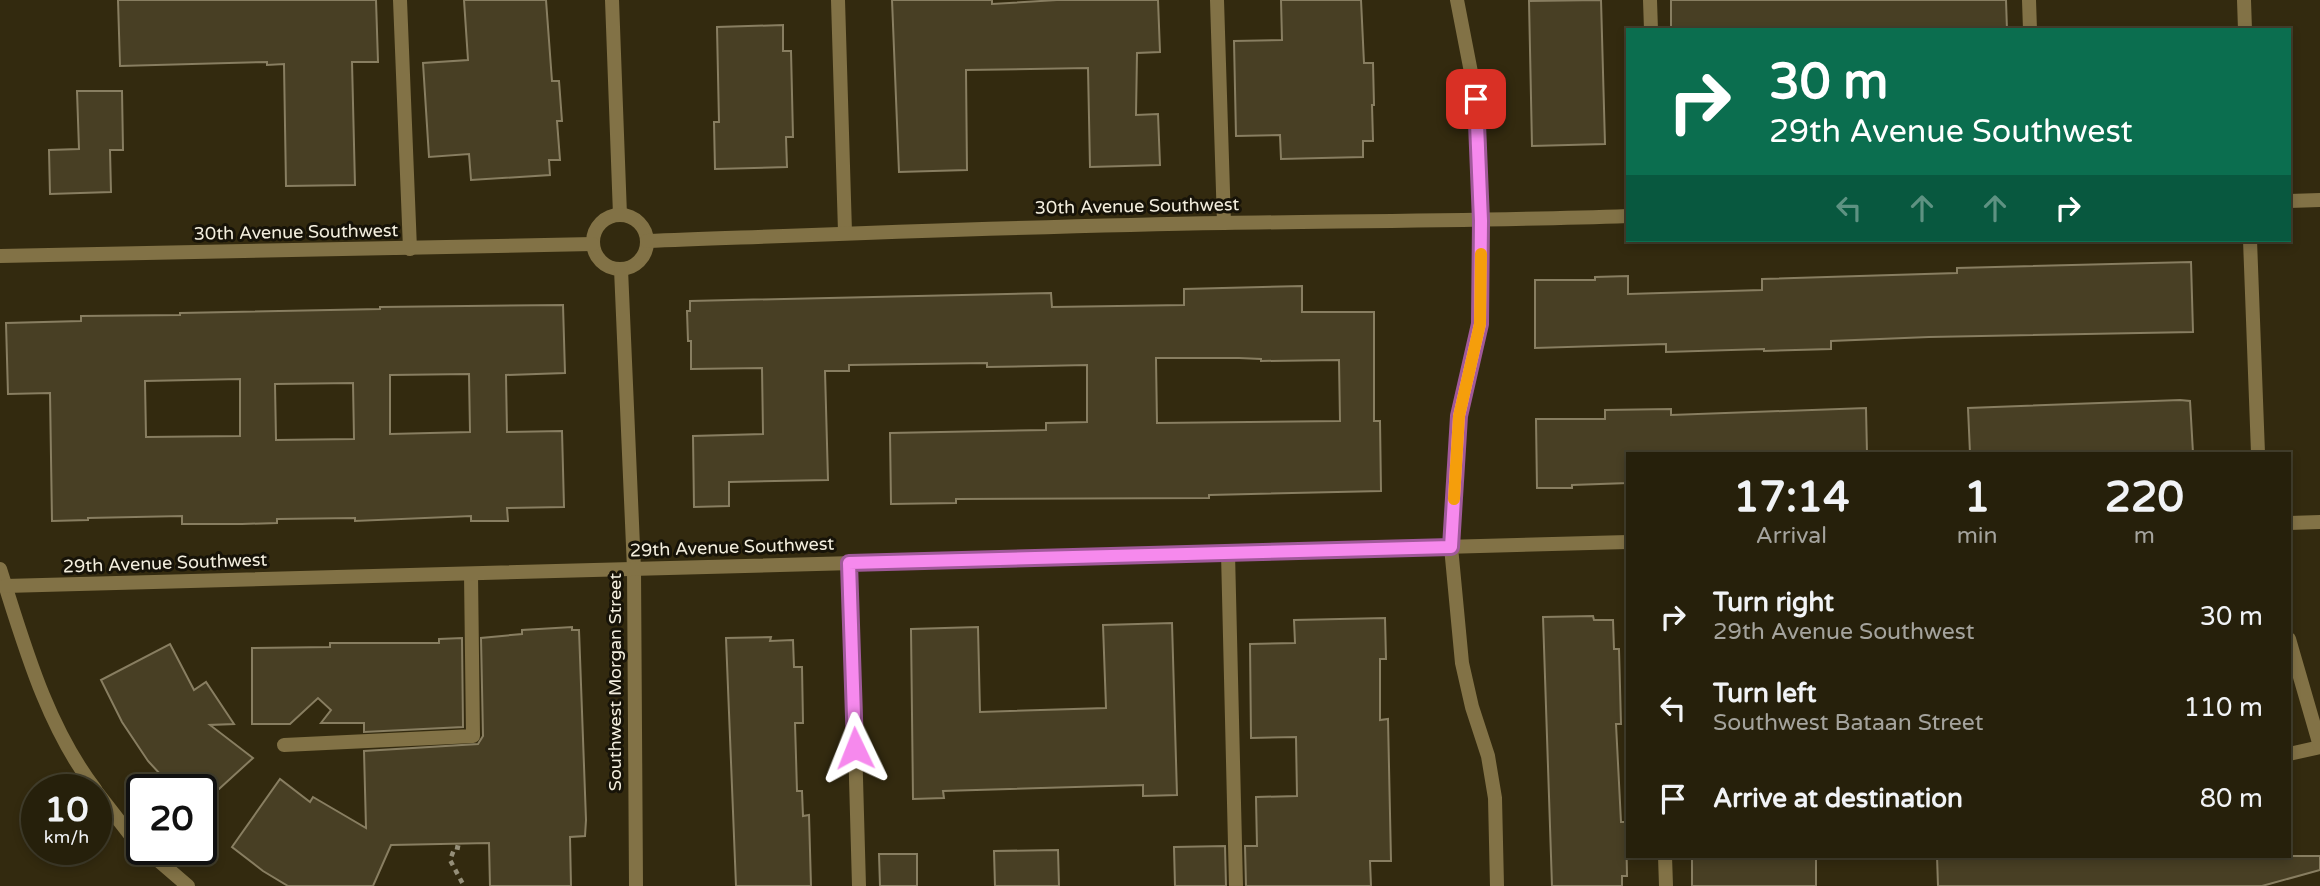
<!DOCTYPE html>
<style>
body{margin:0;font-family:"Varela Round",sans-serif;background:#2e2814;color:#f1f3f6;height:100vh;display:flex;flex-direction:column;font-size:26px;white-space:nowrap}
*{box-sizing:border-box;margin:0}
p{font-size:23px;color:#a4a39d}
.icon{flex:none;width:38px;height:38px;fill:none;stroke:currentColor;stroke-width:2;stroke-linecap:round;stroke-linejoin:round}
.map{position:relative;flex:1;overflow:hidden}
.panel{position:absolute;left:1626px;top:452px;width:665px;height:406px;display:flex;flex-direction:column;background:#26200b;border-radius:0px;box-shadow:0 4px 10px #0003,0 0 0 2px #423e2c}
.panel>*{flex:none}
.top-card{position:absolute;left:1626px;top:28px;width:665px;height:214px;border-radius:0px;box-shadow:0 4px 10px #0003,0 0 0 2px #423e2c;background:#0b6e4f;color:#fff;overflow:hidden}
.speed{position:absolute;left:21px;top:774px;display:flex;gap:14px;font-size:35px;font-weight:700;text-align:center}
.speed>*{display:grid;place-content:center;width:91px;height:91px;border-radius:50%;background:#26200b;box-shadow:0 4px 10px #0003,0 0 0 2px #423e2c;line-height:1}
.speed small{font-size:18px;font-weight:400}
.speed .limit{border:4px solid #111;border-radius:10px;background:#fff;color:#111}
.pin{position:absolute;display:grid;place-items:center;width:60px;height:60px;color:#fff;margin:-30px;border-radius:14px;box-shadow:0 4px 10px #0006}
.me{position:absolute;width:77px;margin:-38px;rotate:358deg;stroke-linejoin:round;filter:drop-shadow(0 0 5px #0008)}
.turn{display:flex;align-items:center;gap:24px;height:147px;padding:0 28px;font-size:32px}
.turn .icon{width:91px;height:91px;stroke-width:2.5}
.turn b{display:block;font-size:49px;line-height:60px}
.lanes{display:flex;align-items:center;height:66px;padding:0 28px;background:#0003;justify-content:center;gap:35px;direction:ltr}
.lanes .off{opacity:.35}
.eta{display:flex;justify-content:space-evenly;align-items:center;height:119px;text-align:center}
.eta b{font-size:42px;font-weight:700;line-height:49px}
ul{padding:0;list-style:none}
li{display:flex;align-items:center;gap:21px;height:91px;padding:0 28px}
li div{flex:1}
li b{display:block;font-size:26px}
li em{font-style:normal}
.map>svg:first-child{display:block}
.building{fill:#483f24;stroke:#887e61;stroke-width:2;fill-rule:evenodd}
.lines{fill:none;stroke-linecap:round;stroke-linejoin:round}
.path{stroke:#958f79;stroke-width:4.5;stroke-dasharray:5 5;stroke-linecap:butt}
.service{stroke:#827246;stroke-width:14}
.minor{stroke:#827246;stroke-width:14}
.route-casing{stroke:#a0599a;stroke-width:18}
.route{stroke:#f689ed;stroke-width:12}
.slow{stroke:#f59e0b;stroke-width:12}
.labels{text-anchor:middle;stroke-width:6;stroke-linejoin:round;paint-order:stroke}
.street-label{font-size:18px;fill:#f3eede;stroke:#171308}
</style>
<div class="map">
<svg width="2320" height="886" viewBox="0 0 2320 886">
<rect width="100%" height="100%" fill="#332a0f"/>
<g class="building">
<path d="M 118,0 L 376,0 L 378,62 L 352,62 L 355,185 L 286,186 L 284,64 L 267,65 L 267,62 L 120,66 Z"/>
<path d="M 464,0 L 546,0 L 552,81 L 559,81 L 562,121 L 557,121 L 560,160 L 549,160 L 550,175 L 471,180 L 469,154 L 429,157 L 423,63 L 468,60 Z"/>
<path d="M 892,0 L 992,0 L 992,4 L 1057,0 L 1158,0 L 1160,52 L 1137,53 L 1136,115 L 1158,114 L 1160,165 L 1090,167 L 1088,68 L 966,70 L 967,170 L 899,172 Z"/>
<path d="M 1281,0 L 1361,0 L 1364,63 L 1373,63 L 1374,105 L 1372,105 L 1373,141 L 1363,141 L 1363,157 L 1281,159 L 1280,135 L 1236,136 L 1234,41 L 1282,40 Z"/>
<path d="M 1601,0 L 1605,144 L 1532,146 L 1529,1 Z"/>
<path d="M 1671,0 L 2006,0 L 2007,30 L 1671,30 Z"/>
<path d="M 783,25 L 783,51 L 791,51 L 793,137 L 786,137 L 787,167 L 715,169 L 714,122 L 719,122 L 717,27 Z"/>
<path d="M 77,91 L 122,91 L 123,150 L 110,150 L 111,192 L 50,194 L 49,150 L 79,149 Z"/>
<path d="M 2191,262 L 2193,332 L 1929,337 L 1831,341 L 1831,349 L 1764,351 L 1764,349 L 1666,352 L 1666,344 L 1535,348 L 1535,280 L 1595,280 L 1595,277 L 1628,276 L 1628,294 L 1762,290 L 1762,279 L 1957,273 L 1957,268 Z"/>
<path d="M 1302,286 L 1302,312 L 1374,312 L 1374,421 L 1380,421 L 1381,491 L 1209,495 L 1209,498 L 956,499 L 956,503 L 891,504 L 890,433 L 1046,430 L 1046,423 L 1087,422 L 1087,365 L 987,367 L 987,363 L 849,365 L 849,371 L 825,371 L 828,480 L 729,482 L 729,506 L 694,507 L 693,436 L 763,434 L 762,368 L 691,369 L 691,341 L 688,341 L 687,311 L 690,311 L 690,301 L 1051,293 L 1052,307 L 1184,305 L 1184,289 ZM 1156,358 L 1239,358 L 1261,359 L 1261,361 L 1339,360 L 1340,421 L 1157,423 Z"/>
<path d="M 563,305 L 565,373 L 506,375 L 507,432 L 562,431 L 564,507 L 507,508 L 508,521 L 471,521 L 471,516 L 355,521 L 355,518 L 277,519 L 277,523 L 242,524 L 182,524 L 182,516 L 88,518 L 88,520 L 52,521 L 50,393 L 8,394 L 6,323 L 81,321 L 81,316 L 180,315 L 180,313 L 380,309 L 380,307 ZM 469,374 L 470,432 L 390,434 L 390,375 ZM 240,379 L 240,436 L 146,437 L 145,381 ZM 353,383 L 354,439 L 276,440 L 275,384 Z"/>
<path d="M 2180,400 L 2190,401 L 2193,453 L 1970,453 L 1968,408 Z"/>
<path d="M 1866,408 L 1867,453 L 1628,453 L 1628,483 L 1572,485 L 1572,488 L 1537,488 L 1536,419 L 1605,419 L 1605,410 L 1671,409 L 1671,415 Z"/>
<path d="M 1593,616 L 1594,620 L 1613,620 L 1614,649 L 1619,649 L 1621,724 L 1616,724 L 1621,822 L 1626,822 L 1627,876 L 1622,876 L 1622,886 L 1552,886 L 1543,617 Z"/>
<path d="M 1385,618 L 1386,659 L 1380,659 L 1380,720 L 1388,719 L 1391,861 L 1370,861 L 1371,886 L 1246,886 L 1245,846 L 1257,846 L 1256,797 L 1297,796 L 1296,737 L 1251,738 L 1250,644 L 1295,643 L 1294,620 Z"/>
<path d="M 1172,623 L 1177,795 L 1143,796 L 1143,785 L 943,791 L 944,798 L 913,799 L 911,629 L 978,627 L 980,712 L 1106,708 L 1103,625 Z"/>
<path d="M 572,627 L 572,630 L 579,630 L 586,820 L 585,836 L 570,837 L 571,886 L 490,886 L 489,843 L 391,845 L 373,886 L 288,886 L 263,871 L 232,847 L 280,779 L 310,802 L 313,797 L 366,828 L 364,751 L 478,744 L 483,736 L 481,638 L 522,634 L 522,630 Z"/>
<path d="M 771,637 L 770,641 L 793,640 L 794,667 L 802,667 L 803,723 L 795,723 L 797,791 L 802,791 L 803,816 L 809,815 L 811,886 L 736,886 L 726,638 Z"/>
<path d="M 462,638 L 463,727 L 364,732 L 364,723 L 321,723 L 331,710 L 318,698 L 290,724 L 252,724 L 252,648 L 330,647 L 330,643 L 439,643 L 439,639 Z"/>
<path d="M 170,644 L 194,690 L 206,682 L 234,724 L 210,725 L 253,758 L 219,789 L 174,789 L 148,761 L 122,722 L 101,680 Z"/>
<path d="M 1225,846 L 1226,886 L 1175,886 L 1174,847 Z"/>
<path d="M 1058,850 L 1059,886 L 995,886 L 994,851 Z"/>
<path d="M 879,854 L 917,854 L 917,886 L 880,886 Z"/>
<rect x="1692" y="856" width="124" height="30"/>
<path d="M 1937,856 L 2320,856 L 2320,870 L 2262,886 L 1938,886 Z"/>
</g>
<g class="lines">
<path class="path" d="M 460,848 L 455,847 L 450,860 L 464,886"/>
<g class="service">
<path d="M 400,0 L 410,249"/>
<path d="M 838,0 L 845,232"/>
<path d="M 1217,0 L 1224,223"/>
<path d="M 1650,0 L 1651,30"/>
<path d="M 2029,0 L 2030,30"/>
<path d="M 1228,553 L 1236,886"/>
<path d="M 850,563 L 859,886"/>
<path d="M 284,745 L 473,736 L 471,574"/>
<path d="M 2289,754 L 2320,747"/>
<path d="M 1665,856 L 1666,886"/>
</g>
<g class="minor">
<path d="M 612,0 L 620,215"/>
<path d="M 1457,0 L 1476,98 L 1481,221 L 1480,324 L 1459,416 L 1451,547 L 1462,663 L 1472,707 L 1488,756 L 1495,798 L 1497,886"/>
<path d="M 2244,0 L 2245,30"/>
<path d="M 2289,201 L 2320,200"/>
<circle cx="620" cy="242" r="27"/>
<path d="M 2250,240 L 2258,453"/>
<path d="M 647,241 C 839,234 1032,226 1224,223 C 1359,221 1493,221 1628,216"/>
<path d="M 0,256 L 593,244"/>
<path d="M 621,269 L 634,569 L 636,886"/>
<path d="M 2289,523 L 2320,522"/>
<path d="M 0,569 C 24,644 46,725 95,789"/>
<path d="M 5,586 L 1628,542"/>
<path d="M 2289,639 L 2320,746"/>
<path d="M 96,791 L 131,836 L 142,846"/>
<path d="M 145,849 L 188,886"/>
</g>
</g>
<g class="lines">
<defs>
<path id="route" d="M 855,748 L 849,563 L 1451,547 L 1459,416 L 1480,324 L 1481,221 L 1476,99"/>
</defs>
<use href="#route" class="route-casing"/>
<use href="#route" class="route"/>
<path class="slow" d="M 1454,499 L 1459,416 L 1480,324 L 1481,254"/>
</g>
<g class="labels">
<g class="street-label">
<text transform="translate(1137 206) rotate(-1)" y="6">30th Avenue Southwest</text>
<text transform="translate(296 232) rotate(-1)" y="6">30th Avenue Southwest</text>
<text transform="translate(732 547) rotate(-2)" y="6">29th Avenue Southwest</text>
<text transform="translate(165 563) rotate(-2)" y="6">29th Avenue Southwest</text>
<text transform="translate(615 682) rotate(-90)" y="6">Southwest Morgan Street</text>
</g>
</g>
</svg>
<div class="speed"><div>10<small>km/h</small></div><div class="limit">20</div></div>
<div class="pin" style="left:1476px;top:99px;background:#d93025"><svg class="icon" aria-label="arrive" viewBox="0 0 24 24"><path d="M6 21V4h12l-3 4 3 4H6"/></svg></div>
<svg class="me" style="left:855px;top:748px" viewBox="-20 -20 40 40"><path d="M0-17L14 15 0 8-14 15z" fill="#f689ed" stroke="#fff" stroke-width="4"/></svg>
<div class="top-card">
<div class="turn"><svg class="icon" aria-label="right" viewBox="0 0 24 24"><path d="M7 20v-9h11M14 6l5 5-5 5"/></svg><div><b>30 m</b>29th Avenue Southwest</div></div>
<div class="lanes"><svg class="icon off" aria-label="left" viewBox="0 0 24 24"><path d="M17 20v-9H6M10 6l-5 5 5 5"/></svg><svg class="icon off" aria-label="ahead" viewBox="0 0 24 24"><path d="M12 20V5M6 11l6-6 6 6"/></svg><svg class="icon off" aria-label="ahead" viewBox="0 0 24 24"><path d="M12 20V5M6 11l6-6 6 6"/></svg><svg class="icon" aria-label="right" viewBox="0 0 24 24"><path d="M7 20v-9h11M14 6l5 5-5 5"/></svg></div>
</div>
<section class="panel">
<div class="eta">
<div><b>17:14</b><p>Arrival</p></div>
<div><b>1</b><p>min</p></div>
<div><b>220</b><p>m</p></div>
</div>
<ul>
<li><svg class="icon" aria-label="right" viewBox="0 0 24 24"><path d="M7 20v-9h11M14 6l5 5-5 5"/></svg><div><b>Turn right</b><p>29th Avenue Southwest</p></div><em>30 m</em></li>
<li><svg class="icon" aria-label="left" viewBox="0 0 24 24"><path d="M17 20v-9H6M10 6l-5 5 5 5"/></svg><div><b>Turn left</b><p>Southwest Bataan Street</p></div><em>110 m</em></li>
<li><svg class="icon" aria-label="arrive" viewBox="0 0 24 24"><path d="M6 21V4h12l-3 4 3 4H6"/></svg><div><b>Arrive at destination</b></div><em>80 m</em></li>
</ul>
</section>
</div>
